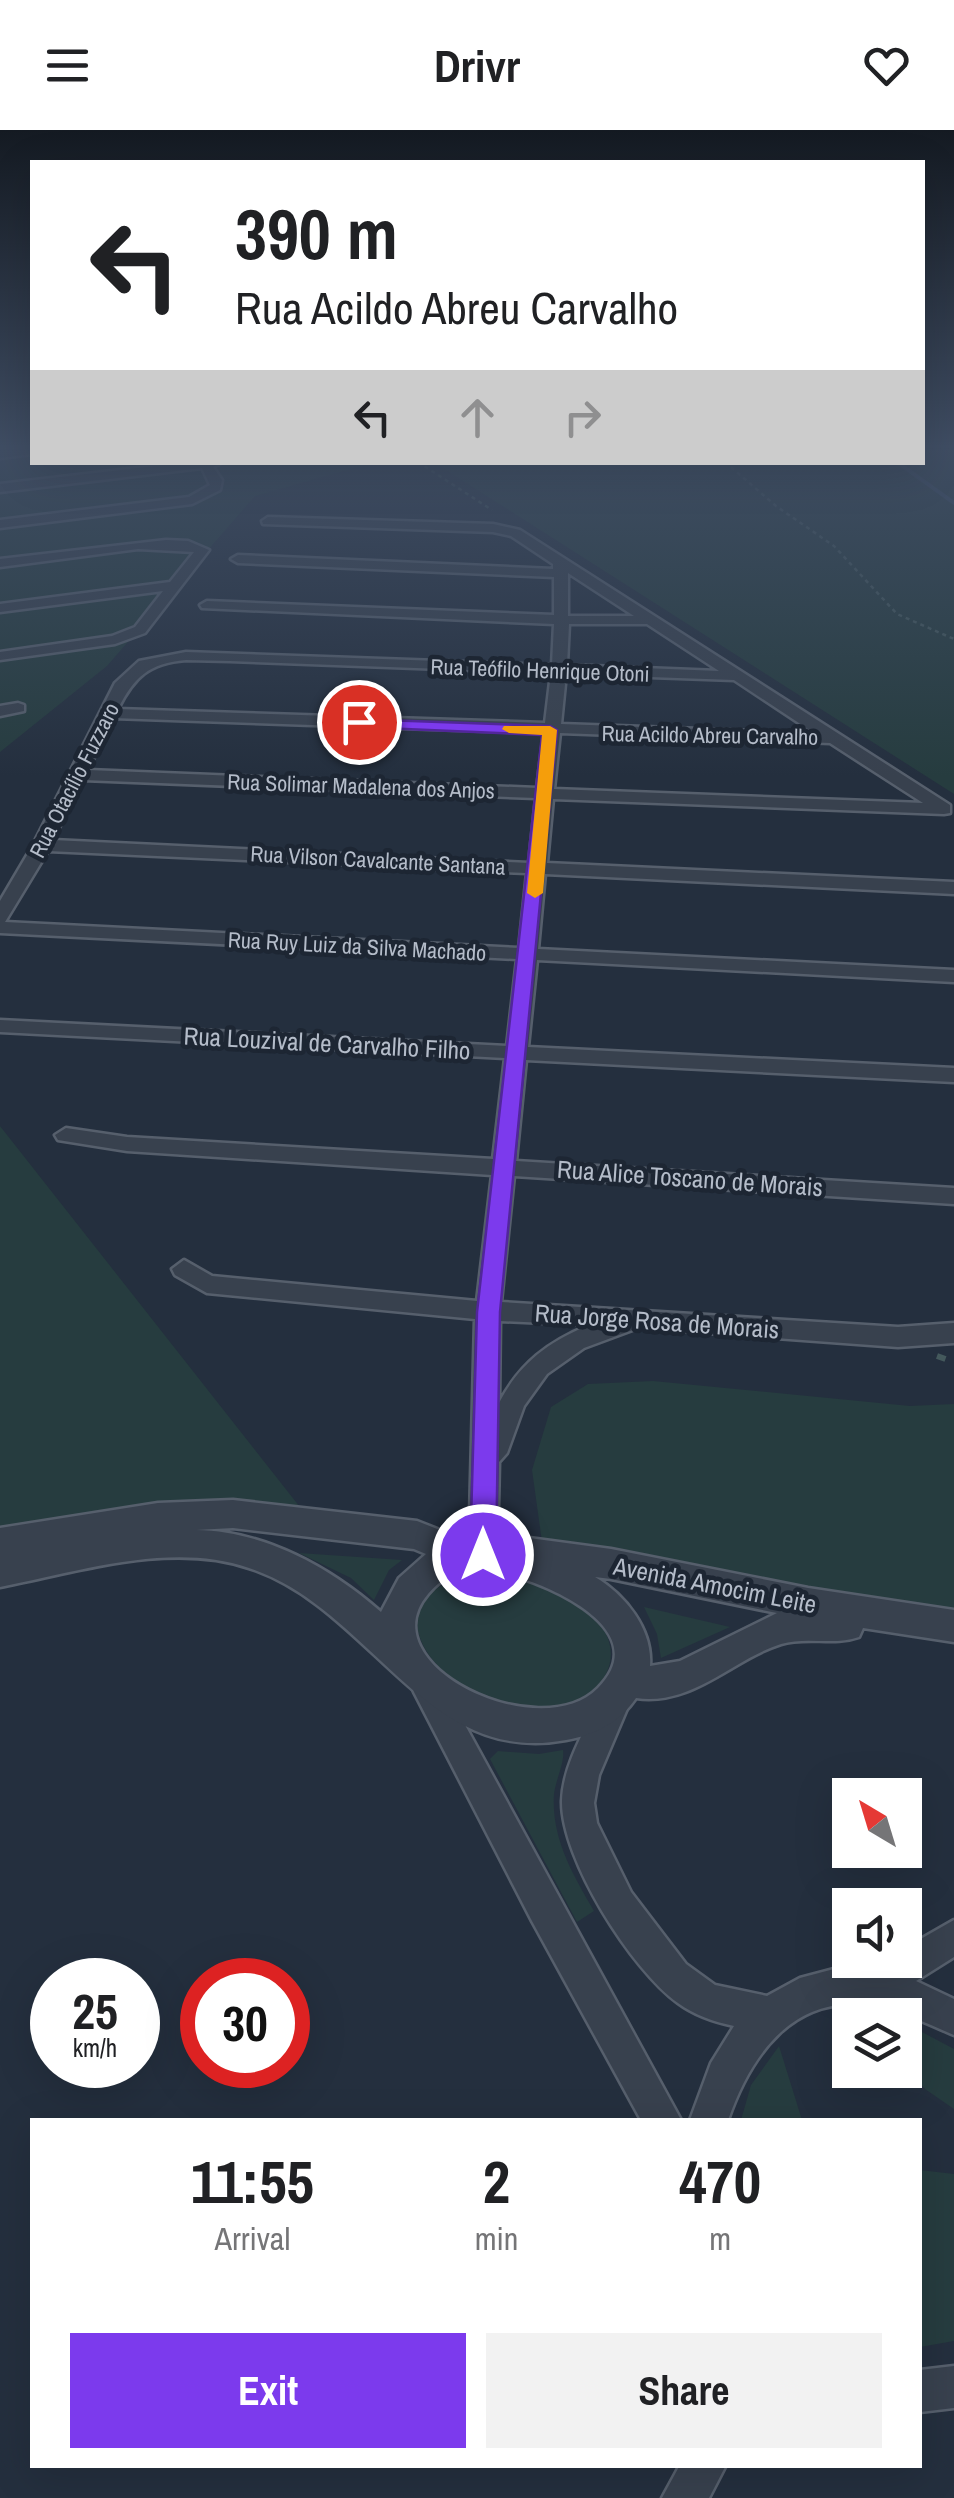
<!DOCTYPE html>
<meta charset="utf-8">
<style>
body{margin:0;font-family:"Archivo Narrow",sans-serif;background:#f2f2f2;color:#202124;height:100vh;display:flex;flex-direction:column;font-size:38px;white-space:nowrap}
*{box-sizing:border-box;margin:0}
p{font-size:32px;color:#757577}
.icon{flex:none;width:55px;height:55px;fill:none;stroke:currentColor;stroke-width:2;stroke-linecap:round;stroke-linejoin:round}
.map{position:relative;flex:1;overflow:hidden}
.panel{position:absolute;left:30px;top:1988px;width:892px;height:350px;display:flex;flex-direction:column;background:#fff;border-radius:0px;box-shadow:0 10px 40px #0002}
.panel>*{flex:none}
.hud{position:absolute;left:30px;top:30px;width:895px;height:305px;border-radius:0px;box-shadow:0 10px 40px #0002;background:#fff;color:#202124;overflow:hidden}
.needle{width:65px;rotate:322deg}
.controls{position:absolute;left:832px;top:1648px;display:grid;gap:20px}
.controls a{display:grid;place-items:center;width:90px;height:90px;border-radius:0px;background:#fff;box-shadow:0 10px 40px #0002;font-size:50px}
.speed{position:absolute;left:30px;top:1828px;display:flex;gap:20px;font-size:50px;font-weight:700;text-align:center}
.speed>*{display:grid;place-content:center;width:130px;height:130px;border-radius:50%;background:#fff;box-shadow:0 10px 40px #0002;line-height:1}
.speed small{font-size:25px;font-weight:400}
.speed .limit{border:15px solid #d22;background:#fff;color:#111}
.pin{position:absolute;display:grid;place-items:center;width:85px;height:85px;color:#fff;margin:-42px;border:5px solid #fff;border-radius:50%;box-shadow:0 2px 10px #0007}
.me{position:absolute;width:110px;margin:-55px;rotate:0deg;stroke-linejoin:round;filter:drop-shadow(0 0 8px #0008)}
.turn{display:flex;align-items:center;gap:35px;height:210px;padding:0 40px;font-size:45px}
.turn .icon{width:130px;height:130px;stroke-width:2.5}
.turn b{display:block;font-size:70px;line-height:85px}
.lanes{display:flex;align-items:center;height:95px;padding:0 40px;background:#0003;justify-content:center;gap:50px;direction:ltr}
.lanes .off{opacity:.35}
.eta{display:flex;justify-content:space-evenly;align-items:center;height:170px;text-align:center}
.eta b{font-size:60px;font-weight:700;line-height:70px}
.action{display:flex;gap:20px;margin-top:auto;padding:20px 40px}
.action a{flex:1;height:115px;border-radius:0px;background:#7c3aed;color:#fff;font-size:40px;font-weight:700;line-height:115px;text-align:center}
.action a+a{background:#f2f2f2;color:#202124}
header{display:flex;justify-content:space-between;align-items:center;height:130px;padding:0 40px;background:#fff;font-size:45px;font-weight:700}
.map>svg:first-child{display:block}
.green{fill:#263c3f}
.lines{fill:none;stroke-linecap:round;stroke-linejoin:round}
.stream{stroke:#394c67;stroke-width:4}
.minor-casing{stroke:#565f6c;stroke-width:5}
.tertiary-casing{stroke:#565f6c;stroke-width:5}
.path-far1{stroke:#44595c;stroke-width:2.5;stroke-dasharray:4 4;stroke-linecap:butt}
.path{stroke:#44595c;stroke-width:6;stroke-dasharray:9 9;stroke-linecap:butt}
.minor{fill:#38414e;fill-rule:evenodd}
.tertiary{fill:#38414e;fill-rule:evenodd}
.route{fill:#7c3aed;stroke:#51269a;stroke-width:2.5}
.slow{fill:#f59e0b}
.labels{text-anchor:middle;stroke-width:9;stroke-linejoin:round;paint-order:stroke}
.far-street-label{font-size:22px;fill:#b4bcc9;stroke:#1d2633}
.street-label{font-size:25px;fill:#b4bcc9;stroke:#1d2633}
</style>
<header><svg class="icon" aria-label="menu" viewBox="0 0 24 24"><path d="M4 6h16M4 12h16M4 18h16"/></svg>Drivr<svg class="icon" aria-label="heart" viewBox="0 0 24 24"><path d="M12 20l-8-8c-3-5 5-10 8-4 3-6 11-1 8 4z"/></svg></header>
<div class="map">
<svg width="954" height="2368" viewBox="0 0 954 2368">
<rect width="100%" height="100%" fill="#242f3e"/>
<g class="green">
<path d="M 0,315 L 32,315 L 32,332 L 372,333 L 255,366 L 107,536 L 0,622 Z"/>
<path d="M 923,315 L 954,315 L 954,664 L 435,333 L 922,332 Z"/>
<path d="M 0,996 L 307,1386 L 158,1405 L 0,1432 Z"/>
<path d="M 653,1251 L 910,1276 L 954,1274 L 954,1483 L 543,1419 L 532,1340 L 551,1277 L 588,1254 Z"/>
<path d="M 299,1423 L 402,1430 L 389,1440 L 374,1470 L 351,1448 Z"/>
<path d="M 502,1443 C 544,1450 635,1489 605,1546 C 598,1560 586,1569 570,1573 C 450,1606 332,1448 502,1443 Z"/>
<path d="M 644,1477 L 730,1497 L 661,1528 L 657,1504 Z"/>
<path d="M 563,1620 C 565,1632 556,1649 554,1664 C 551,1708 573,1745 594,1781 L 577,1792 L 490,1629 L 498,1621 L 539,1624 Z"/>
<path d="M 905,1893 L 954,1919 L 954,1979 L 925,1959 L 905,1937 Z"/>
<path d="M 779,1916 L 802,1990 L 741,1990 L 751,1955 Z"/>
<path d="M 920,2040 L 954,2044 L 954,2211 L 920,2217 Z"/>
</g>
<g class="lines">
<path class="stream" d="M 897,332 L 954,373"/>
<defs>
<g id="minor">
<path d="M 32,318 L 32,324 L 0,328 L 0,320 Z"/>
<path d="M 190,332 L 223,332 L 213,337 L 222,350 L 220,360 L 192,374 L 0,398 L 0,390 L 189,367 L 210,355 L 202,338 L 0,362 L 0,354 Z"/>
<path d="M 268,387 L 493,394 L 520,400 L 950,675 L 950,683 L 944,684 L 553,669 L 547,733 L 954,752 L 954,764 L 545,744 L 538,819 L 954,840 L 954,852 L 537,830 L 528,917 L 954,938 L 954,952 L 526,930 L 516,1031 L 954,1058 L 954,1074 L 514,1046 L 501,1172 L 898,1197 L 954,1193 L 954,1213 L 898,1217 L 638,1198 L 584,1218 L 547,1244 L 524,1276 L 507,1323 L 499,1332 L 497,1425 L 493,1434 L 483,1437 L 473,1434 L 469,1425 L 475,1189 L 207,1163 L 175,1145 L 172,1139 L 184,1130 L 212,1146 L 477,1171 L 492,1045 L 127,1021 L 58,1010 L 55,1005 L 66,998 L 127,1007 L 493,1029 L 505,928 L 0,902 L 0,890 L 507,916 L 517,829 L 0,803 L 0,771 L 33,715 L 115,553 L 139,531 L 186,522 L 552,535 L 554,494 L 202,478 L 200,475 L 207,471 L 554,485 L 554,447 L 238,433 L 231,429 L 238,425 L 553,439 L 553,434 L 511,406 L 493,402 L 263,394 L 262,391 ZM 568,443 L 634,486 L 568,486 ZM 569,494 L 647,494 L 719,541 L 567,535 ZM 186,530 L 230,531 L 551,543 L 545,593 L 118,579 C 134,547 149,533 186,530 ZM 566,544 L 734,550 L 814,603 L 561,594 ZM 113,588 L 544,603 L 537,658 L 88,640 ZM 560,603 L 830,613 L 923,673 L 554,659 ZM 83,650 L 536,668 L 529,733 L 53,710 ZM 48,721 L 527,743 L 519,818 L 5,792 ZM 500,1191 L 589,1195 C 548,1212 520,1233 499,1273 Z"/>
<path d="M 166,410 L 188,411 L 209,420 L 145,503 L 115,514 L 0,530 L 0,522 L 112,506 L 135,497 L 163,461 L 0,482 L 0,474 L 170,452 L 194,422 L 138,419 L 0,437 L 0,429 Z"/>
<path d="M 18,573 L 24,575 L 24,581 L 0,586 L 0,576 Z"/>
<path d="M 425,1538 L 436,1542 L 681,1990 L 641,1990 L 532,1791 L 414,1562 L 410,1552 L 414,1542 Z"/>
<path d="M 617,1553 L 628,1557 L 632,1567 L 599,1645 L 594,1673 L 597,1693 L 631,1762 L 686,1834 L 715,1855 L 767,1866 L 800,1848 L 834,1839 L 870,1840 L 886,1830 L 905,1830 L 905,1818 L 954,1790 L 954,1827 L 916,1851 L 954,1869 L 954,1905 C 927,1894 902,1880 873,1876 C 794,1863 751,1924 728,1990 L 690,1990 L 711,1933 L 734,1896 C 715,1892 694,1885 678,1873 C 632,1840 561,1729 562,1671 C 563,1632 590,1592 606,1557 Z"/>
<path d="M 954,2236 L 954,2278 L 920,2282 L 920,2240 Z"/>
<path d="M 680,2335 L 726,2335 L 709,2368 L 662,2368 Z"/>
</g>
<path id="tertiary" d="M 233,1370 L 417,1391 L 465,1410 L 516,1415 L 529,1408 L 611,1419 L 808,1458 L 954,1480 L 954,1512 L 863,1498 L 859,1507 C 834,1516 807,1506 781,1514 C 731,1530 693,1576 636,1568 C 619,1593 595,1605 566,1610 C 425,1637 372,1478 249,1438 C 171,1411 78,1442 0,1457 L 0,1398 L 158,1373 ZM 233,1398 L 414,1419 L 426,1424 L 399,1448 L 381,1482 C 331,1438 265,1401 196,1400 ZM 489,1440 C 534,1447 660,1496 598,1558 C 540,1617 367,1535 428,1464 C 445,1444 462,1440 489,1440 ZM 595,1447 L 611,1449 L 777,1483 L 680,1531 L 650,1536 C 653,1499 625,1465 595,1447 Z"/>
</defs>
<use href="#minor" class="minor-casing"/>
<use href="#tertiary" class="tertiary-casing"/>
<g class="path-far1">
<path d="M 418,332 L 492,380"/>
<path d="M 725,332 L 776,376 L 834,416 L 897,484 L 954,509"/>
</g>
<path class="path" d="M 937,1226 L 954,1232"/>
<use href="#minor" class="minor"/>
<use href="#tertiary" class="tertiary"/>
</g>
<linearGradient id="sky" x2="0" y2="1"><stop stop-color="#141a22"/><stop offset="0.49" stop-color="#3f4d63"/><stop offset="1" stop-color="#3f4d63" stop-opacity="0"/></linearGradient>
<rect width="954" height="646" fill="url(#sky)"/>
<path class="route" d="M 354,589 L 550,596 L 557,600 L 500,1182 L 496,1425 L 492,1433 L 483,1436 L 474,1433 L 470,1425 L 477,1182 L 542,605 L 359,597 L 352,592 Z"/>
<path class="slow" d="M 504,596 L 550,596 L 557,600 L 543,763 L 535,768 L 527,763 L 542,605 L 509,603 L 502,599 Z"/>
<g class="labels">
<g class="far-street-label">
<text transform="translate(540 540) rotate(2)" y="8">Rua Teófilo Henrique Otoni</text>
<text transform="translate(710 605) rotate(1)" y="8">Rua Acildo Abreu Carvalho</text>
<text transform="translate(74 650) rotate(-63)" y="8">Rua Otacílio Fuzzaro</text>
<text transform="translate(361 656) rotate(2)" y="8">Rua Solimar Madalena dos Anjos</text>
<text transform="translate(378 730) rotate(3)" y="8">Rua Vilson Cavalcante Santana</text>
<text transform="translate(357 816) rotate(3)" y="8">Rua Ruy Luiz da Silva Machado</text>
</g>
<g class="street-label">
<text transform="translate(327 913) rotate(3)" y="9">Rua Louzival de Carvalho Filho</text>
<text transform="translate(690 1048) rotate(4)" y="9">Rua Alice Toscano de Morais</text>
<text transform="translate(657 1191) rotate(4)" y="9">Rua Jorge Rosa de Morais</text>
<text transform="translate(715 1455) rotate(11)" y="9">Avenida Amocim Leite</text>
</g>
</g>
</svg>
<div class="controls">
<a><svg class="needle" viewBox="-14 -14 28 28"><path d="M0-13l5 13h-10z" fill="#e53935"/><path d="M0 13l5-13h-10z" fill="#757577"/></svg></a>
<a><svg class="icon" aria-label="sound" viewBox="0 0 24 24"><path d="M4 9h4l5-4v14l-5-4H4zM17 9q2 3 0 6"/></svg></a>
<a><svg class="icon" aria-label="layers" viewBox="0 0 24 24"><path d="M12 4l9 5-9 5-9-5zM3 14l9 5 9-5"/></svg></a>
</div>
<div class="speed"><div>25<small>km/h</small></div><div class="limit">30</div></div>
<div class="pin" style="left:359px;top:592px;background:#d93025"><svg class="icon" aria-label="arrive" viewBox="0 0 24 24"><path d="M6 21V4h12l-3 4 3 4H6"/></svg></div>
<svg class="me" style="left:483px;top:1425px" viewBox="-20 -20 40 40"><circle r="17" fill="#7c3aed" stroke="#fff" stroke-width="3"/><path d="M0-11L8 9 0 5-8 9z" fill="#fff"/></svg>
<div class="hud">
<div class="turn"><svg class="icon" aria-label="left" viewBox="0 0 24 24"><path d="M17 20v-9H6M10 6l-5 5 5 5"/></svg><div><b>390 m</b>Rua Acildo Abreu Carvalho</div></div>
<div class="lanes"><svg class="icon" aria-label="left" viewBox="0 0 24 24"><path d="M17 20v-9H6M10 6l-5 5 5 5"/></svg><svg class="icon off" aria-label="ahead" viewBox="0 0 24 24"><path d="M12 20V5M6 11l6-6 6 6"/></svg><svg class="icon off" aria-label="right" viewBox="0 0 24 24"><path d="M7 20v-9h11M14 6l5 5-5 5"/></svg></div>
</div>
<section class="panel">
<div class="eta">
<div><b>11:55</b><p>Arrival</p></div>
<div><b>2</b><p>min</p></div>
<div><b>470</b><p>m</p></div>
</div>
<div class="action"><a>Exit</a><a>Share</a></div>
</section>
</div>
